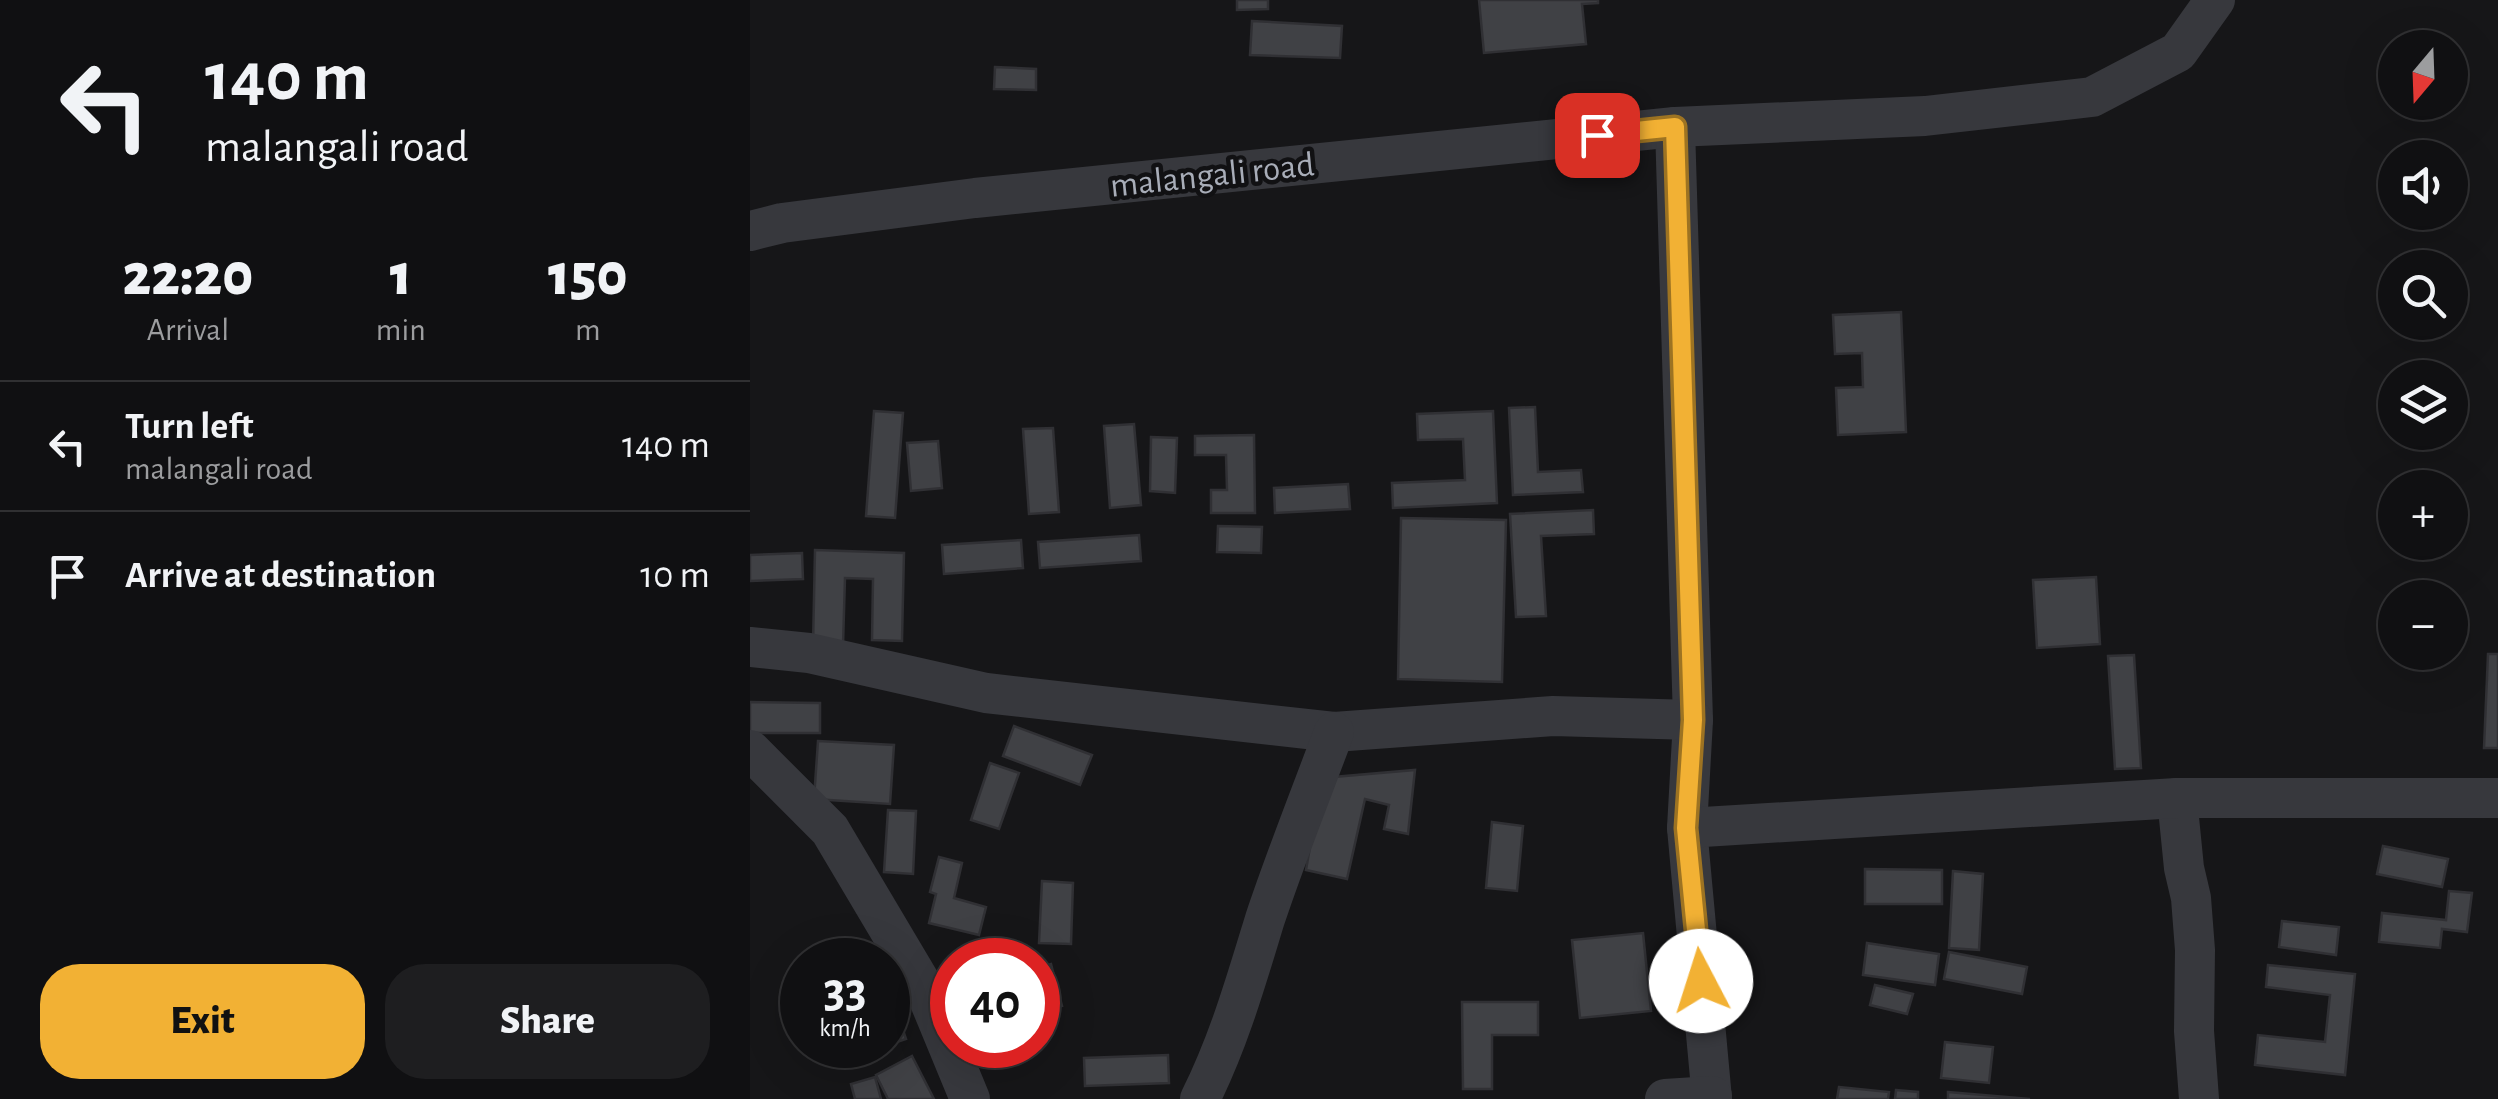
<!DOCTYPE html>
<meta charset="utf-8">
<style>
body{margin:0;font-family:"Alegreya Sans",sans-serif;background:#1e1e20;color:#f1f3f6;height:100vh;display:flex;flex-direction:column;font-size:38px;white-space:nowrap}
*{box-sizing:border-box;margin:0}
p{font-size:32px;color:#9c9d9f}
.icon{flex:none;width:55px;height:55px;fill:none;stroke:currentColor;stroke-width:2;stroke-linecap:round;stroke-linejoin:round}
.map{position:relative;flex:1;overflow:hidden}
.panel{display:flex;flex-direction:column;background:#101012;width:750px}
.panel>*{flex:none}
.hud{background:#101012;color:#f1f3f6;overflow:hidden}
.needle{width:65px;rotate:199deg}
.tools{position:absolute;left:1628px;top:30px;display:grid;gap:20px}
.tools a{display:grid;place-items:center;width:90px;height:90px;border-radius:50%;background:#101012;box-shadow:0 10px 40px #0002,0 0 0 2px #303032;font-size:50px}
.speed{position:absolute;left:30px;top:938px;display:flex;gap:20px;font-size:50px;font-weight:700;text-align:center}
.speed>*{display:grid;place-content:center;width:130px;height:130px;border-radius:50%;background:#101012;box-shadow:0 10px 40px #0002,0 0 0 2px #303032;line-height:1}
.speed small{font-size:25px;font-weight:400}
.speed .limit{border:15px solid #d22;background:#fff;color:#111}
.pin{position:absolute;display:grid;place-items:center;width:85px;height:85px;color:#fff;margin:-42px;border-radius:20px;box-shadow:0 5px 15px #0006}
.me{position:absolute;width:110px;margin:-55px;rotate:355deg;stroke-linejoin:round;filter:drop-shadow(0 0 8px #0008)}
.turn{display:flex;align-items:center;gap:35px;height:210px;padding:0 40px;font-size:45px}
.turn .icon{width:130px;height:130px;stroke-width:2.5}
.turn b{display:block;font-size:70px;line-height:85px}
.eta{display:flex;justify-content:space-evenly;align-items:center;height:170px;text-align:center}
.eta b{font-size:60px;font-weight:800;line-height:70px}
.action{display:flex;gap:20px;margin-top:auto;padding:20px 40px}
.action a{flex:1;height:115px;border-radius:40px;background:#f2b134;color:#111;font-size:40px;font-weight:800;line-height:115px;text-align:center}
.action a+a{background:#1e1e20;color:#f1f3f6}
ul{padding:0;list-style:none}
li{display:flex;align-items:center;gap:30px;height:130px;padding:0 40px;border-top:2px solid #303032}
li div{flex:1}
li b{display:block;font-size:38px}
li em{font-style:normal}
main{display:flex;flex:1;min-height:0}
.map>svg:first-child{display:block}
.building{fill:#404145;stroke:#303034;stroke-width:2.5}
.lines{fill:none;stroke-linecap:round;stroke-linejoin:round}
.minor{stroke:#37383d;stroke-width:40}
.route-casing{stroke:#9d7322;stroke-width:25}
.route{stroke:#f2b134;stroke-width:18}
.labels{text-anchor:middle;stroke-width:9;stroke-linejoin:round;paint-order:stroke}
.street-label{font-size:35px;fill:#a8adb8;stroke:#111113}
</style>
<main>
<section class="panel">
<div class="hud">
<div class="turn"><svg class="icon" aria-label="left" viewBox="0 0 24 24"><path d="M17 20v-9H6M10 6l-5 5 5 5"/></svg><div><b>140 m</b>malangali road</div></div>
</div>
<div class="eta">
<div><b>22:20</b><p>Arrival</p></div>
<div><b>1</b><p>min</p></div>
<div><b>150</b><p>m</p></div>
</div>
<ul>
<li><svg class="icon" aria-label="left" viewBox="0 0 24 24"><path d="M17 20v-9H6M10 6l-5 5 5 5"/></svg><div><b>Turn left</b><p>malangali road</p></div><em>140 m</em></li>
<li><svg class="icon" aria-label="arrive" viewBox="0 0 24 24"><path d="M6 21V4h12l-3 4 3 4H6"/></svg><div><b>Arrive at destination</b></div><em>10 m</em></li>
</ul>
<div class="action"><a>Exit</a><a>Share</a></div>
</section>
<div class="map">
<svg width="1748" height="1099" viewBox="0 0 1748 1099">
<rect width="100%" height="100%" fill="#161618"/>
<g class="building">
<path d="M 487,0 L 518,0 L 518,9 L 487,10 Z"/>
<path d="M 729,0 L 848,0 L 848,3 L 832,4 L 836,44 L 734,53 Z"/>
<path d="M 502,21 L 592,26 L 590,58 L 500,55 Z"/>
<path d="M 245,67 L 286,69 L 286,90 L 244,89 Z"/>
<path d="M 1151,312 L 1156,432 L 1088,435 L 1086,388 L 1113,387 L 1112,353 L 1085,354 L 1083,315 Z"/>
<path d="M 785,407 L 788,472 L 831,470 L 833,492 L 763,495 L 759,408 Z"/>
<path d="M 124,411 L 153,413 L 145,518 L 116,516 Z"/>
<path d="M 743,411 L 747,503 L 643,508 L 642,483 L 715,480 L 713,439 L 668,440 L 667,414 Z"/>
<path d="M 384,424 L 391,505 L 360,508 L 354,426 Z"/>
<path d="M 303,428 L 309,512 L 279,514 L 273,429 Z"/>
<path d="M 504,435 L 505,513 L 461,513 L 461,490 L 477,490 L 476,455 L 445,455 L 445,436 Z"/>
<path d="M 401,437 L 427,438 L 425,493 L 400,491 Z"/>
<path d="M 188,441 L 192,488 L 161,491 L 157,443 Z"/>
<path d="M 598,484 L 600,509 L 525,513 L 524,488 Z"/>
<path d="M 843,510 L 844,534 L 791,536 L 796,616 L 766,617 L 760,514 Z"/>
<path d="M 651,518 L 756,520 L 752,682 L 648,679 Z"/>
<path d="M 468,526 L 512,527 L 511,553 L 467,552 Z"/>
<path d="M 389,535 L 391,561 L 290,568 L 288,542 Z"/>
<path d="M 271,540 L 273,568 L 194,574 L 192,545 Z"/>
<path d="M 65,550 L 154,553 L 152,641 L 122,640 L 123,579 L 95,578 L 93,646 L 63,645 Z"/>
<path d="M 52,553 L 53,579 L 0,581 L 0,555 Z"/>
<path d="M 1346,577 L 1350,644 L 1287,648 L 1283,580 Z"/>
<path d="M 1738,654 L 1748,654 L 1748,748 L 1734,748 Z"/>
<path d="M 1384,655 L 1391,768 L 1365,769 L 1358,656 Z"/>
<path d="M 0,702 L 70,703 L 70,733 L 0,733 Z"/>
<path d="M 264,726 L 342,755 L 330,785 L 253,756 Z"/>
<path d="M 68,741 L 144,745 L 140,804 L 64,799 Z"/>
<path d="M 240,763 L 269,773 L 249,829 L 221,820 Z"/>
<path d="M 665,770 L 658,834 L 634,829 L 639,805 L 615,799 L 597,879 L 556,870 L 572,778 Z"/>
<path d="M 138,810 L 166,811 L 163,874 L 134,872 Z"/>
<path d="M 742,822 L 773,826 L 767,891 L 736,888 Z"/>
<path d="M 1633,846 L 1698,859 L 1692,887 L 1627,874 Z"/>
<path d="M 189,857 L 212,863 L 204,898 L 236,907 L 229,935 L 179,923 L 186,894 L 180,892 Z"/>
<path d="M 1115,869 L 1192,870 L 1192,904 L 1115,904 Z"/>
<path d="M 1203,871 L 1233,874 L 1229,950 L 1199,948 Z"/>
<path d="M 292,881 L 323,883 L 321,944 L 289,943 Z"/>
<path d="M 1699,891 L 1722,893 L 1717,932 L 1692,929 L 1690,948 L 1629,942 L 1632,913 L 1696,920 Z"/>
<path d="M 1532,921 L 1589,927 L 1586,955 L 1529,947 Z"/>
<path d="M 893,933 L 901,1011 L 830,1018 L 822,940 Z"/>
<path d="M 1117,943 L 1189,954 L 1185,985 L 1113,975 Z"/>
<path d="M 1199,952 L 1277,967 L 1272,994 L 1194,979 Z"/>
<path d="M 301,964 L 312,1006 L 288,1013 L 288,968 Z"/>
<path d="M 1518,965 L 1605,974 L 1595,1075 L 1505,1065 L 1508,1035 L 1575,1042 L 1580,995 L 1516,987 Z"/>
<path d="M 1125,985 L 1163,994 L 1157,1014 L 1120,1005 Z"/>
<path d="M 138,986 L 156,1039 L 138,1045 Z"/>
<path d="M 712,1002 L 788,1002 L 788,1035 L 742,1035 L 742,1089 L 713,1089 Z"/>
<path d="M 1195,1042 L 1243,1047 L 1239,1083 L 1191,1078 Z"/>
<path d="M 418,1055 L 419,1083 L 335,1086 L 334,1058 Z"/>
<path d="M 162,1056 L 184,1099 L 138,1099 L 126,1075 Z"/>
<path d="M 125,1077 L 131,1099 L 105,1099 L 101,1084 Z"/>
<path d="M 1089,1087 L 1139,1092 L 1138,1099 L 1087,1099 Z"/>
<path d="M 1146,1090 L 1168,1092 L 1168,1099 L 1145,1099 Z"/>
<path d="M 1198,1092 L 1280,1099 L 1198,1099 Z"/>
</g>
<g class="lines">
<g class="minor">
<path d="M 925,127 L 943,720 L 937,828 L 962,1099"/>
<path d="M 0,231 L 32,223 L 225,198 L 925,127 L 1175,116 L 1342,97 L 1428,52 L 1465,0"/>
<path d="M 0,647 L 59,653 L 236,693 L 584,732 L 803,716 L 943,720"/>
<path d="M 0,750 L 80,830 L 175,990 L 220,1099"/>
<path d="M 1427,798 L 1434,868 L 1441,898 L 1445,950 L 1444,1031 L 1449,1099"/>
<path d="M 937,828 L 1427,798 L 1748,798"/>
<path d="M 450,1099 C 479,1041 496,981 515,919 C 536,856 561,794 584,732"/>
<path d="M 915,1099 L 962,1096"/>
</g>
</g>
<g class="lines">
<defs>
<path id="route" d="M 847,135 L 925,127 L 943,720 L 936,828 L 951,981"/>
</defs>
<use href="#route" class="route-casing"/>
<use href="#route" class="route"/>
</g>
<g class="labels">
<g class="street-label">
<text transform="translate(462 174) rotate(-6)" y="12">malangali road</text>
</g>
</g>
</svg>
<div class="tools">
<a><svg class="needle" viewBox="-14 -14 28 28"><path d="M0-13l5 13h-10z" fill="#e53935"/><path d="M0 13l5-13h-10z" fill="#9c9d9f"/></svg></a>
<a><svg class="icon" aria-label="sound" viewBox="0 0 24 24"><path d="M4 9h4l5-4v14l-5-4H4zM17 9q2 3 0 6"/></svg></a>
<a><svg class="icon" aria-label="search" viewBox="0 0 24 24"><circle cx="10" cy="10" r="6"/><path d="M15 15l6 6"/></svg></a>
<a><svg class="icon" aria-label="layers" viewBox="0 0 24 24"><path d="M12 4l9 5-9 5-9-5zM3 14l9 5 9-5"/></svg></a>
<a>+</a>
<a>−</a>
</div>
<div class="speed"><div>33<small>km/h</small></div><div class="limit">40</div></div>
<div class="pin" style="left:847px;top:135px;background:#d93025"><svg class="icon" aria-label="arrive" viewBox="0 0 24 24"><path d="M6 21V4h12l-3 4 3 4H6"/></svg></div>
<svg class="me" style="left:951px;top:981px" viewBox="-20 -20 40 40"><circle r="19" fill="#fff"/><path d="M0-13L10 11 0 6-10 11z" fill="#f2b134"/></svg>
</div>
</main>
